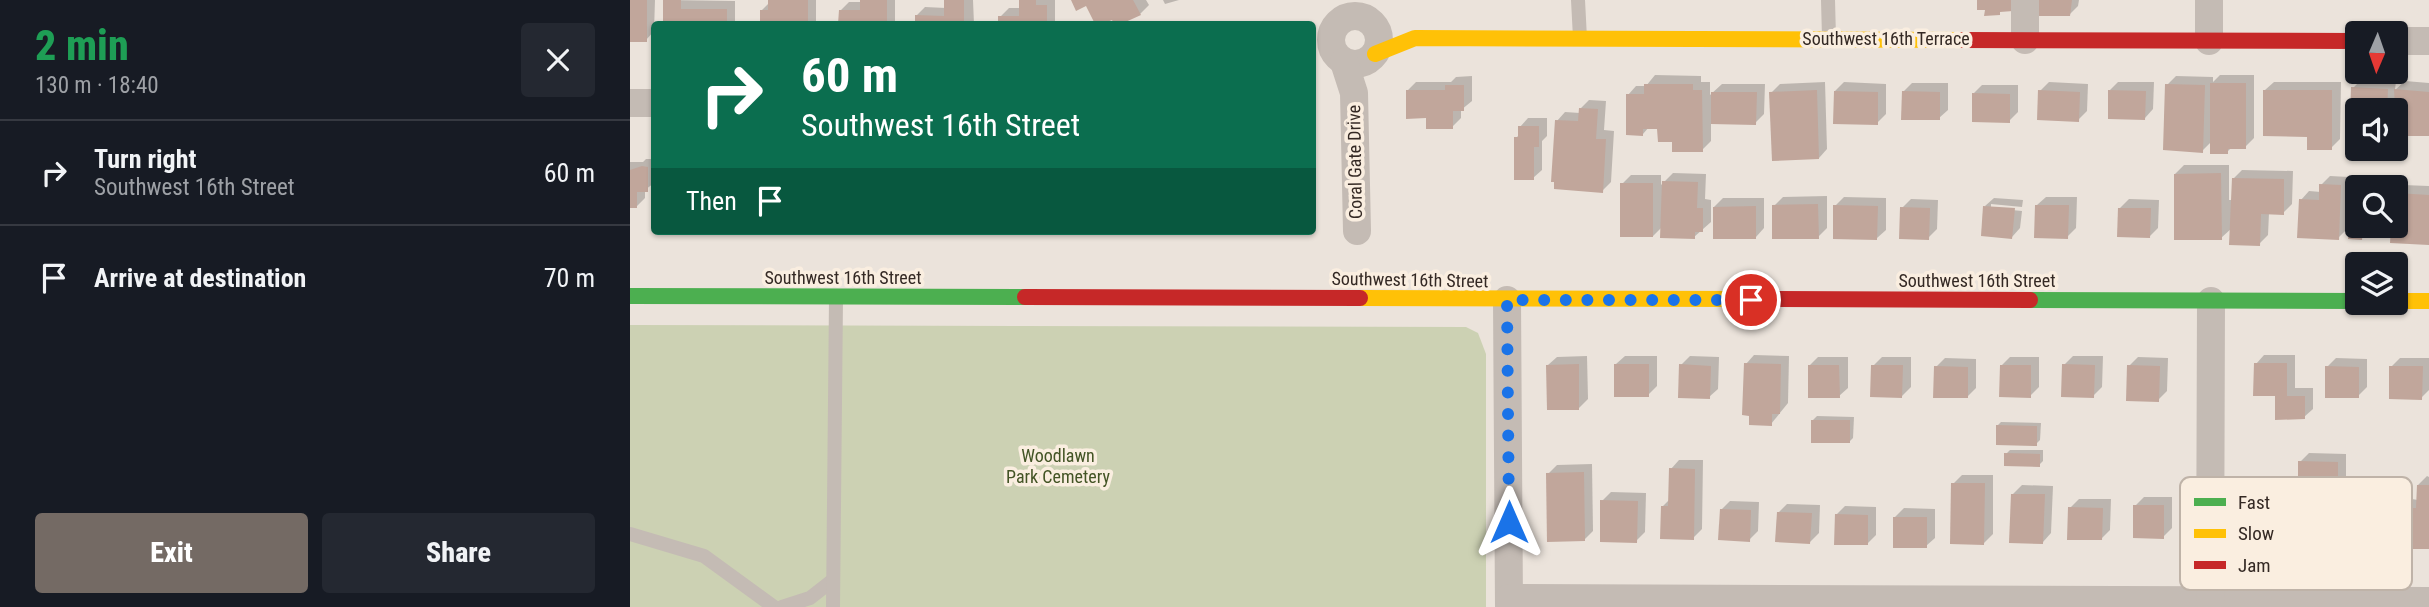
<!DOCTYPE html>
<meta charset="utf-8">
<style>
body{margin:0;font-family:"Roboto Condensed",sans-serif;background:#242831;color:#f1f3f6;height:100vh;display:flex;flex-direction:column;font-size:26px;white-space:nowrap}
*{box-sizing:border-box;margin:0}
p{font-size:23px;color:#9ea1a6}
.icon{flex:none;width:38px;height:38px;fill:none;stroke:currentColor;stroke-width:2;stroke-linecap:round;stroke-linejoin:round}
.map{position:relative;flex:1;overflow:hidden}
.sheet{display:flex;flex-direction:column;background:#171b24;width:630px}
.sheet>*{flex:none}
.guide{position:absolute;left:21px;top:21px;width:665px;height:214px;border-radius:7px;box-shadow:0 2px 5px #0004;background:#0b6e4f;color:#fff;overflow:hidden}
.needle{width:46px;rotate:182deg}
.buttons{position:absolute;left:1715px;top:21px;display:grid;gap:14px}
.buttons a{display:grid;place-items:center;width:63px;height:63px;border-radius:7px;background:#171b24;box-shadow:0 2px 5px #0004;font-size:35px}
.pin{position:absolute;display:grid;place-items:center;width:60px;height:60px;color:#fff;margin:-30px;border:4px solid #fff;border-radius:50%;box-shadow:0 2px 7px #0007}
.me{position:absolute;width:77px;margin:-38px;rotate:0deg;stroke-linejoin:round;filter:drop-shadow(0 0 5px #0008)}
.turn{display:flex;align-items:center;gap:24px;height:147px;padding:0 35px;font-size:32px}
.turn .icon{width:91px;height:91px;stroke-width:2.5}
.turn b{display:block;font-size:49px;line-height:60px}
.then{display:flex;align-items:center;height:66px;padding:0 35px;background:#0003;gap:14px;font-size:26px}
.round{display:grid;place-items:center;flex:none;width:74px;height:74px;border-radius:7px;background:#242831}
.headline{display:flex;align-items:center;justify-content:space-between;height:119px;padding:0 35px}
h1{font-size:42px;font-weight:800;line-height:52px;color:#1e9e55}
.button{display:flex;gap:14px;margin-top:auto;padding:14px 35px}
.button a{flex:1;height:80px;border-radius:7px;background:#746a64;color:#fff;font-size:28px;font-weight:800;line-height:80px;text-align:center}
.button a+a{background:#242831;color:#f1f3f6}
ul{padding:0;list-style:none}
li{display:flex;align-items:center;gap:21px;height:105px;padding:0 35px;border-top:2px solid #363941}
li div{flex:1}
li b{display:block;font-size:26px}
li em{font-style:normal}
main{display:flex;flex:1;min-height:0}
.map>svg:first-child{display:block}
.green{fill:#ccd1b3}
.shadow{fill:#0003}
.building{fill:#c1a69b}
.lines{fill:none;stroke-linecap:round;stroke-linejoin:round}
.lane{stroke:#c4bbb4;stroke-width:14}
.street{stroke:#c4bbb4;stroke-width:28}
.fast{stroke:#4caf50;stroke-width:16}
.slow{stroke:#ffc107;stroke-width:16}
.jam{stroke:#c62828;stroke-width:16}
.route{stroke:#1a73e8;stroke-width:12;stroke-dasharray:0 21.6}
.labels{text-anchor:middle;stroke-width:7;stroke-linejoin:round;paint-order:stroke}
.street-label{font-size:18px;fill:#342924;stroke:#faeee0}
.park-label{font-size:18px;fill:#435425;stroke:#faeee0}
.key{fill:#faeee0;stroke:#bfb3a8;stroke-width:2}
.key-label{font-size:19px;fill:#342924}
</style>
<main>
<section class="sheet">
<div class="headline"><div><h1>2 min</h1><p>130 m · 18:40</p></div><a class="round"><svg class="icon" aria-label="close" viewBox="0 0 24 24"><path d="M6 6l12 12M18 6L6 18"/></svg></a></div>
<ul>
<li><svg class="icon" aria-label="right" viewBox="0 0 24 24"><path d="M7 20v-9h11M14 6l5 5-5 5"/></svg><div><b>Turn right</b><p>Southwest 16th Street</p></div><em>60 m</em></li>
<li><svg class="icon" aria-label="arrive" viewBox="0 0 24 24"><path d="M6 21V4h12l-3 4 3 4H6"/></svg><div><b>Arrive at destination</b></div><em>70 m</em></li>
</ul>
<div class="button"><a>Exit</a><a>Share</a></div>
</section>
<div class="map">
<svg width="1799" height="607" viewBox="0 0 1799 607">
<rect width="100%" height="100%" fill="#ebe3db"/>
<path class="green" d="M 0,325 L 836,327 L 848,333 L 856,354 L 856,607 L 0,607 Z"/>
<g class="shadow">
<path d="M 0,0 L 25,0 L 24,31 L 16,40 L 0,39 Z"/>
<path d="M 36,0 L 105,1 L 105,24 L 35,24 Z"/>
<path d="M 139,0 L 186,0 L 186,24 L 132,24 L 132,10 L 139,3 Z"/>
<path d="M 231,0 L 265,0 L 265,24 L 210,24 L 210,11 L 219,2 L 231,2 Z"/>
<path d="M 316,0 L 343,0 L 344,24 L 286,24 L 286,16 L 295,7 L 316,8 Z"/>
<path d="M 391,0 L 425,0 L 425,24 L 370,24 L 370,17 L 379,8 L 390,8 Z"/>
<path d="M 443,0 L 516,0 L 519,5 L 510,14 L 487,24 L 483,17 L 467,24 L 457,4 Z"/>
<path d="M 533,0 L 549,0 L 535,4 Z"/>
<path d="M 1408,0 L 1449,0 L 1448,6 L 1439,15 Z"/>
<path d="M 1025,75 L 1071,76 L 1071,82 L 1080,82 L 1080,95 L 1092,84 L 1135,84 L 1134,114 L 1125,123 L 1081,122 L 1081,141 L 1072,150 L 1044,140 L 1029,128 L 1019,127 L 1013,134 L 998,95 L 1006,86 L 1016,86 Z"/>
<path d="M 1590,75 L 1624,75 L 1624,138 L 1615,147 L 1602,147 L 1597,152 L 1581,142 L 1572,151 L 1537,85 L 1546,76 L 1583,77 L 1583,82 Z"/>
<path d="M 842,76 L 842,101 L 831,110 L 831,118 L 822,127 L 798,116 L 777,91 L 786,82 L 821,82 L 826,77 Z"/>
<path d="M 1732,79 L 1766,81 L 1765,90 L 1775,81 L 1799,83 L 1799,134 L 1776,125 L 1766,125 L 1766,110 L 1727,110 L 1727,148 L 1721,147 L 1723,88 Z"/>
<path d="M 1195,82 L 1197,149 L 1189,158 L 1141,93 L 1150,84 Z"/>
<path d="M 1214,82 L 1256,84 L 1256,114 L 1247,123 L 1205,91 Z"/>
<path d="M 1419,82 L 1458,84 L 1457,111 L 1448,120 L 1410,91 Z"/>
<path d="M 1488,82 L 1524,82 L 1523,109 L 1515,118 L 1480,90 Z"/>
<path d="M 1644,82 L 1711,82 L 1710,139 L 1701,148 L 1678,135 L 1635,90 Z"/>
<path d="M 1282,83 L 1318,83 L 1318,110 L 1309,118 L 1273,92 Z"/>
<path d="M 1352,85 L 1388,85 L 1388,112 L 1379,121 L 1344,93 Z"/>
<path d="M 959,100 L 976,101 L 974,130 L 984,131 L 981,182 L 972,191 L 927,121 L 935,112 L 950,113 L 950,109 Z"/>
<path d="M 898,118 L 917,118 L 917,136 L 912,141 L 912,170 L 903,178 L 886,138 L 890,134 L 890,127 Z"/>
<path d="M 16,159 L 24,159 L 24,183 L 15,190 L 15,198 L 6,207 L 0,207 L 0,162 L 13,162 Z"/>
<path d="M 1554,165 L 1599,165 L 1599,200 L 1603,200 L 1603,179 L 1612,170 L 1663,171 L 1662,204 L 1653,213 L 1639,213 L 1638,235 L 1629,244 L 1602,228 L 1591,238 L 1545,174 Z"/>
<path d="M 1043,173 L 1076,174 L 1075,199 L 1081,200 L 1081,222 L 1064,237 L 1033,226 L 1023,236 L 992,184 L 1001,175 L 1031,175 L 1031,185 Z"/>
<path d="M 1700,176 L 1719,177 L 1719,188 L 1730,177 L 1761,178 L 1761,187 L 1727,187 L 1727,226 L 1754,226 L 1751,229 L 1741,228 L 1731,238 L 1720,226 L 1708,238 L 1671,200 L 1679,191 L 1691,192 L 1691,185 Z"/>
<path d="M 1773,185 L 1799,186 L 1799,243 L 1762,241 L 1762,226 L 1766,226 L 1766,192 Z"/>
<path d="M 1197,196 L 1197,228 L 1188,237 L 1144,206 L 1153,197 Z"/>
<path d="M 1214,197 L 1256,198 L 1256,230 L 1247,238 L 1205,206 Z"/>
<path d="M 1416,197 L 1447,197 L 1446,228 L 1437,237 L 1407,205 Z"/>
<path d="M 1093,198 L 1134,198 L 1134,228 L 1126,237 L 1084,207 Z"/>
<path d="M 1364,198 L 1393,200 L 1392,207 L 1361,204 L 1361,208 L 1392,211 L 1390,228 L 1382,237 L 1355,206 Z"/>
<path d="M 1281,199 L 1308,200 L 1307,229 L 1298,238 L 1272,208 Z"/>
<path d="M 1499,199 L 1529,200 L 1528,228 L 1520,236 L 1490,208 Z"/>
<path d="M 1124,355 L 1159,356 L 1158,403 L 1141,424 L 1116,364 Z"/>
<path d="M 1634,355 L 1665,355 L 1665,388 L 1683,388 L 1683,409 L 1674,417 L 1647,394 L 1626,364 Z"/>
<path d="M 957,356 L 958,399 L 949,408 L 918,365 L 927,357 Z"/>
<path d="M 995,356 L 1027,356 L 1027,386 L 1018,395 L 986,364 Z"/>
<path d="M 1060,356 L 1089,357 L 1088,389 L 1079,397 L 1051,365 Z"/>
<path d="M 1443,356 L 1473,356 L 1472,387 L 1463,396 L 1434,365 Z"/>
<path d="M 1188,357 L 1218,357 L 1218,388 L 1209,396 L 1179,366 Z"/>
<path d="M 1252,357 L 1281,357 L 1281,387 L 1272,396 L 1243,366 Z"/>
<path d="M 1380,357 L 1409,357 L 1409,387 L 1400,396 L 1371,366 Z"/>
<path d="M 1508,357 L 1538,358 L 1537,391 L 1528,400 L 1499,366 Z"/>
<path d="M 1315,358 L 1346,359 L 1346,388 L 1337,397 L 1306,367 Z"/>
<path d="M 1706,358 L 1737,359 L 1737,387 L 1728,396 L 1697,367 Z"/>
<path d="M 1770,358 L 1799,358 L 1799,390 L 1791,398 L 1761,367 Z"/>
<path d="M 1187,416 L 1224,417 L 1223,438 L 1219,442 L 1183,420 Z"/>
<path d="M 1371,422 L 1411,423 L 1410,440 L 1406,444 L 1367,426 Z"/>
<path d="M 1380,450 L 1413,450 L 1413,461 L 1409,465 L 1376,454 Z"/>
<path d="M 1679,453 L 1716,454 L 1716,488 L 1728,476 L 1761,477 L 1759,535 L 1750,544 L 1719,497 L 1706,509 L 1706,536 L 1697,545 L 1667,500 L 1670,497 L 1670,462 Z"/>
<path d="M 1049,460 L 1073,460 L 1072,529 L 1063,538 L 1033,506 L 1040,499 L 1041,469 Z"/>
<path d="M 962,464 L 963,531 L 954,540 L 918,474 L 927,465 Z"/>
<path d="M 1332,475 L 1363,475 L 1363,534 L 1354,543 L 1323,484 Z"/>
<path d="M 1797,476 L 1799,477 L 1799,547 L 1773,508 L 1782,499 L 1788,500 L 1788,485 Z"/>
<path d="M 1630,477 L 1658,477 L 1658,538 L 1649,547 L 1622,532 L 1625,528 L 1625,509 L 1621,486 Z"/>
<path d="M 1392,485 L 1423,486 L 1421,533 L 1413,542 L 1383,494 Z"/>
<path d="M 981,492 L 1016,493 L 1015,532 L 1006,541 L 972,501 Z"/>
<path d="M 1514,497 L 1542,497 L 1542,528 L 1533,537 L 1505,506 Z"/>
<path d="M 1449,499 L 1481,499 L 1480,530 L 1471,539 L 1440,508 Z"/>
<path d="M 1100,501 L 1129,502 L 1128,531 L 1119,540 L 1091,510 Z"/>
<path d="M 1157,504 L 1190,505 L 1189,533 L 1180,542 L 1149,512 Z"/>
<path d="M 1215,506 L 1246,507 L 1246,535 L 1237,544 L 1206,515 Z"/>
<path d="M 1274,508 L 1305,509 L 1305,538 L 1296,546 L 1265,517 Z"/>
</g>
<g class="building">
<rect x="0" y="0" width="17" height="42"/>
<path d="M 33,0 L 51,0 L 51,9 L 97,9 L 97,24 L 33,24 Z"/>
<path d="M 138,0 L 178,0 L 178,24 L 130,24 L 130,10 L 138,10 Z"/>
<path d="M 230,0 L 257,0 L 257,24 L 208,24 L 209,10 L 230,10 Z"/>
<path d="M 314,0 L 334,0 L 334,21 L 337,22 L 337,24 L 285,24 L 285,15 L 314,16 Z"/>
<path d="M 389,0 L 406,0 L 406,5 L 417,5 L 417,24 L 368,24 L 368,16 L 389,16 Z"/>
<path d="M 441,0 L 503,0 L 511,15 L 491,24 L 484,24 L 482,20 L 472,24 L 465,24 L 456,6 L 446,11 Z"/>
<path d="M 1347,0 L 1382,0 L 1383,11 L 1370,12 L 1370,15 L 1354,16 L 1355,10 L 1347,10 Z"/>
<path d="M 1406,0 L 1442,0 L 1440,16 L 1406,16 Z"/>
<path d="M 1580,83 L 1616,83 L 1616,149 L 1598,149 L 1598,154 L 1580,154 Z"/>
<path d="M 1014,84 L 1063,84 L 1063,90 L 1072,90 L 1073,152 L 1042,152 L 1042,142 L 1028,142 L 1027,129 L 1013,129 L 1013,136 L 996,135 L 996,94 L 1014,94 Z"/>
<path d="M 1535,84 L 1575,85 L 1573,153 L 1533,150 Z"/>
<path d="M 815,85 L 834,85 L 834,111 L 823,111 L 823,129 L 796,129 L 796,118 L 776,119 L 776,90 L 815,90 Z"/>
<path d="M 1721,87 L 1758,89 L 1757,110 L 1727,110 L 1727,150 L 1719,149 Z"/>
<path d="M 1764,89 L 1799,92 L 1799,136 L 1774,136 L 1774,126 L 1766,126 Z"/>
<path d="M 1187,90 L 1189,159 L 1142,161 L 1139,92 Z"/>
<path d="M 1408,90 L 1450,92 L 1449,122 L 1407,120 Z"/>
<path d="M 1478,90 L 1516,91 L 1515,120 L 1478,119 Z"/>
<path d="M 1633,90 L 1702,90 L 1702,150 L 1677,150 L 1677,137 L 1633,136 Z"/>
<path d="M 1204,91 L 1248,92 L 1248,125 L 1203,124 Z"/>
<path d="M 1272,91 L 1310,92 L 1310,120 L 1271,120 Z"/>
<path d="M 1081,92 L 1127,92 L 1126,125 L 1081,124 Z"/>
<path d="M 1342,93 L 1380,94 L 1380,123 L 1342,122 Z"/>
<path d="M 949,108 L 968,109 L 966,139 L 976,139 L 973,193 L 924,189 L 924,182 L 921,182 L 925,120 L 948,121 Z"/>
<path d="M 888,126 L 909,126 L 909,147 L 904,147 L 904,180 L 884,180 L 884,137 L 888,137 Z"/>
<path d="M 12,166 L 18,167 L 18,192 L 7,192 L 7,208 L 0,208 L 0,170 Z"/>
<path d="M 1591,173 L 1592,240 L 1544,240 L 1544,174 Z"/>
<path d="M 1602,178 L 1654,179 L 1654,215 L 1631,214 L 1630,246 L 1599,245 Z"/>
<path d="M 1032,181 L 1068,182 L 1067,208 L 1073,208 L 1073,232 L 1065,232 L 1065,239 L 1030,238 Z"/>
<rect x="990" y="183" width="33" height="54"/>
<path d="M 1689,184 L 1711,185 L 1709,240 L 1667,238 L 1669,199 L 1689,200 Z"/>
<path d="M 1719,185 L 1727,186 L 1727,226 L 1752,226 L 1752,230 L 1733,230 L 1732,240 L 1718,239 Z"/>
<path d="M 1766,193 L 1799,195 L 1799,245 L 1760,243 L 1761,226 L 1766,226 Z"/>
<path d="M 1188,204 L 1189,239 L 1142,239 L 1142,205 Z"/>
<path d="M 1203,205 L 1248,206 L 1247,240 L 1203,239 Z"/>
<path d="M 1405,205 L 1439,205 L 1438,239 L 1404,238 Z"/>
<path d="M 1126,206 L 1126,239 L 1083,239 L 1083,207 Z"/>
<path d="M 1353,206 L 1385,208 L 1382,239 L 1351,236 Z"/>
<path d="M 1270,207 L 1300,208 L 1299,240 L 1269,239 Z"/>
<path d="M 1488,208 L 1521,208 L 1520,238 L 1487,237 Z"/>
<path d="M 1114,363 L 1151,364 L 1150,414 L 1142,414 L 1142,426 L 1119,425 L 1119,416 L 1112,415 Z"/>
<path d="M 1624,363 L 1657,363 L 1657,396 L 1675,396 L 1675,419 L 1645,420 L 1645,396 L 1623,396 Z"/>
<path d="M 949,364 L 949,410 L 917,410 L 916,365 Z"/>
<rect x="984" y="364" width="35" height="33"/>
<path d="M 1049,364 L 1081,366 L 1080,399 L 1048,398 Z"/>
<path d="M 1432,364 L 1465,365 L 1464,398 L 1431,397 Z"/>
<path d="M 1178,365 L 1209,365 L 1210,398 L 1178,398 Z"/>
<path d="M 1241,365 L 1273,365 L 1272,398 L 1240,397 Z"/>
<path d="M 1370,365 L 1401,365 L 1401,398 L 1369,397 Z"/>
<path d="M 1497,365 L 1530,366 L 1529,402 L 1496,401 Z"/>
<path d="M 1304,366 L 1338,367 L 1338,398 L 1303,398 Z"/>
<path d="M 1695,366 L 1729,367 L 1729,398 L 1695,398 Z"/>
<path d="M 1759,366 L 1793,366 L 1792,400 L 1759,399 Z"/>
<rect x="1181" y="420" width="39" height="23"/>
<path d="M 1366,425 L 1407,426 L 1407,446 L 1366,445 Z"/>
<path d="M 1374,453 L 1410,454 L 1410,467 L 1374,466 Z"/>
<path d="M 1668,461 L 1708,462 L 1708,510 L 1698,510 L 1698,546 L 1665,546 L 1665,500 L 1668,500 Z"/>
<path d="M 1039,468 L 1065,469 L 1064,540 L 1030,539 L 1031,506 L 1038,506 Z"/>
<path d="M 954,472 L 955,541 L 917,542 L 916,473 Z"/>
<path d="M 1321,483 L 1355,483 L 1354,545 L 1320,544 Z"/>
<path d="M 1787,485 L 1799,485 L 1799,549 L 1771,549 L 1772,508 L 1786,508 Z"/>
<path d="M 1381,494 L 1415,494 L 1413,544 L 1379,543 Z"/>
<path d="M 970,500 L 1008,501 L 1007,543 L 970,542 Z"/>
<path d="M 1503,505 L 1534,505 L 1534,539 L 1503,538 Z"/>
<path d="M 1438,507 L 1473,508 L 1472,540 L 1437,540 Z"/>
<path d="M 1090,509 L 1121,510 L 1120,542 L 1088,540 Z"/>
<path d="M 1147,512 L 1182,513 L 1180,544 L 1145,542 Z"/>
<path d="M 1205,514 L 1238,515 L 1238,545 L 1204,545 Z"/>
<rect x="1263" y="517" width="34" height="31"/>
</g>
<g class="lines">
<g class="lane">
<path d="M 948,0 L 950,38"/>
<path d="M 1198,0 L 1199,37"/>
<path d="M 0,534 L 74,556 L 144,607"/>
<path d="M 152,607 L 180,598 L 203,580"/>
<path d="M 203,607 L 206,298"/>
</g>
<g class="street">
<circle cx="725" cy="40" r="24"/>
<path d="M 1395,40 L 1395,0"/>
<path d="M 1579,41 L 1579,0"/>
<path d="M 1766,41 L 1799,41"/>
<path d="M 714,62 L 724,93 L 727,231"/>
<path d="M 0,103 L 24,103"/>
<path d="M 877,300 L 879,607"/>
<path d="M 879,598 L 1799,601"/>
<path d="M 1580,607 L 1581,301"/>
</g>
<g class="fast">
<path d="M 0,296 L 395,297"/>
<path d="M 1400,300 L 1727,301"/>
</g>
<g class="slow">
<path d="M 745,54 L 785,38 L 1332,40"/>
<path d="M 730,298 L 1113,299"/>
<path d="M 1766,301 L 1799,301"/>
</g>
<g class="jam">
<path d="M 1332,40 L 1727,41"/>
<path d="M 395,297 L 730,298"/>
<path d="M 1113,299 L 1400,300"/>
</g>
</g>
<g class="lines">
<path class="route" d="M 879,522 L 877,300 L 1121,300"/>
</g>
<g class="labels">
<g class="street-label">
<text x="1256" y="45">Southwest 16th Terrace</text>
<text transform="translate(725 162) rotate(-91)" y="6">Coral Gate Drive</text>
<text x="213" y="284">Southwest 16th Street</text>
<text transform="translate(780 280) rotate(1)" y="6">Southwest 16th Street</text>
<text x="1347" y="287">Southwest 16th Street</text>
</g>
<g class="park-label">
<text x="428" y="462">Woodlawn<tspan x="428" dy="21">Park Cemetery</tspan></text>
</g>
</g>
<rect x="1550" y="477" width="232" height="113" rx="10" class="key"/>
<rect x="1564" y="498" width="32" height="8" fill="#4caf50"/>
<rect x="1564" y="529" width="32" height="9" fill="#ffc107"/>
<rect x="1564" y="561" width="32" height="8" fill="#c62828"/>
<g class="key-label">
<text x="1608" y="509">Fast</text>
<text x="1608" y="540">Slow</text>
<text x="1608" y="572">Jam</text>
</g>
</svg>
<div class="buttons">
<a><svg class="needle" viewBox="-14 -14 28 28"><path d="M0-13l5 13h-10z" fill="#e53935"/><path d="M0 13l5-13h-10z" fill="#9ea1a6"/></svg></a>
<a><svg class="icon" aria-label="sound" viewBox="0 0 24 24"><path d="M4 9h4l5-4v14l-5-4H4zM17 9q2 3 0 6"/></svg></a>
<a><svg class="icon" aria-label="search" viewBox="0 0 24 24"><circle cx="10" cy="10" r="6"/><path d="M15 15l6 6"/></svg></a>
<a><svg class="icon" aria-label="layers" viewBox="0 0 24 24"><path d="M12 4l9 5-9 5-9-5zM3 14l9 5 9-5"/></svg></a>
</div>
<div class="pin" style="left:1121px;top:300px;background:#d93025"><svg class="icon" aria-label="arrive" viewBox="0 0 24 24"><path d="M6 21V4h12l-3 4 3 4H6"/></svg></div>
<svg class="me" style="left:879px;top:522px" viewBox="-20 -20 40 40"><path d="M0-17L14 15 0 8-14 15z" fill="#1a73e8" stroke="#fff" stroke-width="4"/></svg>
<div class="guide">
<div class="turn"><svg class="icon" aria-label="right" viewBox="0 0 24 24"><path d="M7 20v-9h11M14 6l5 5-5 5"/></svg><div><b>60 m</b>Southwest 16th Street</div></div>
<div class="then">Then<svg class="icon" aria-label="arrive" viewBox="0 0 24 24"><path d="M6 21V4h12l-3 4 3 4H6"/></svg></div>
</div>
</div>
</main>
